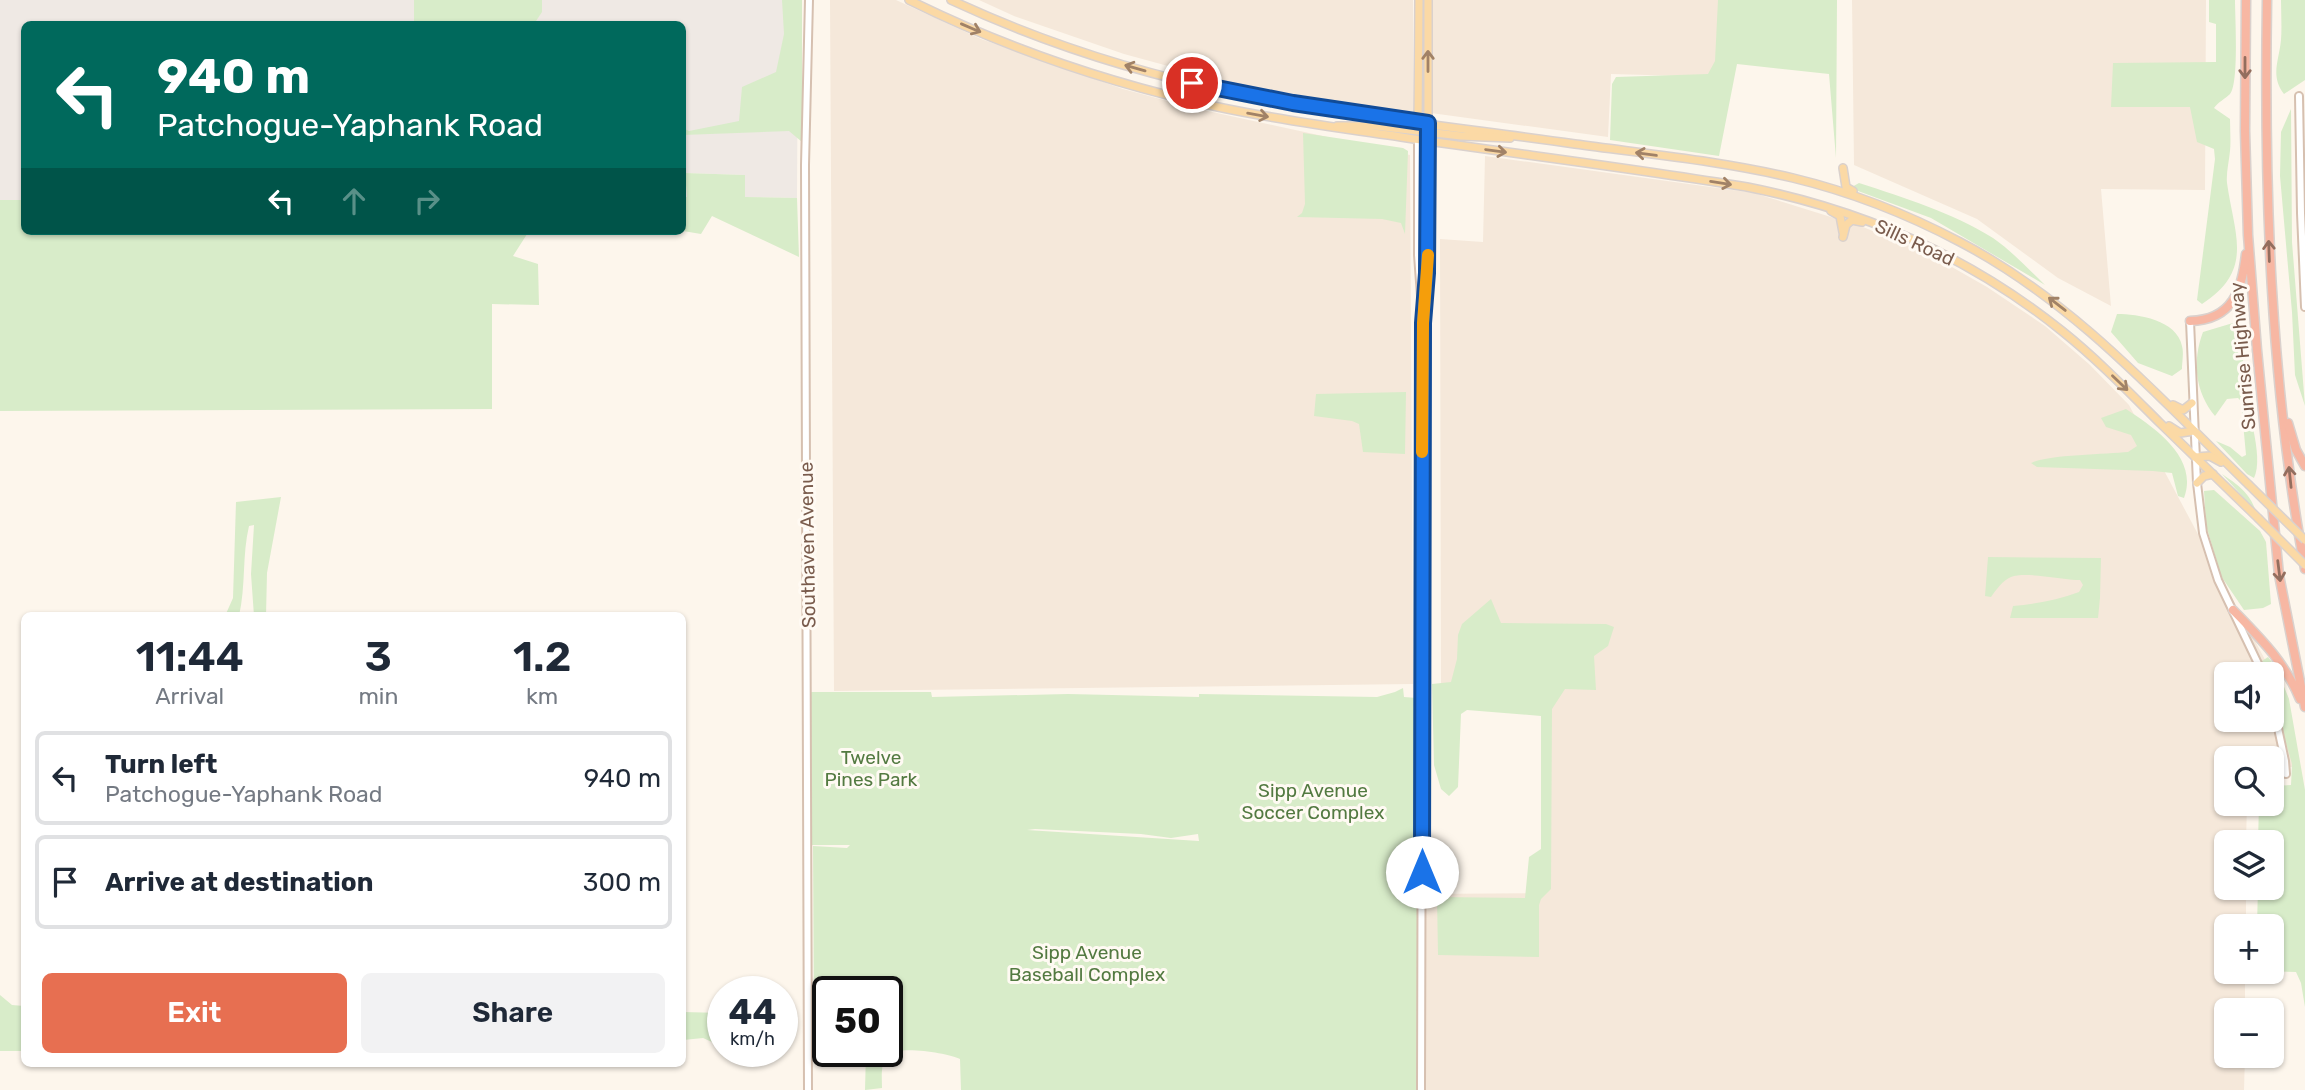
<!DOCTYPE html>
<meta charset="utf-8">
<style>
body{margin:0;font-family:Rubik,sans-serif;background:#f2f2f3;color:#1f2937;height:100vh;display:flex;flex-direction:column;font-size:26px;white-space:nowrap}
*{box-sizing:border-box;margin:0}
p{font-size:23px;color:#747a83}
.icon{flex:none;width:38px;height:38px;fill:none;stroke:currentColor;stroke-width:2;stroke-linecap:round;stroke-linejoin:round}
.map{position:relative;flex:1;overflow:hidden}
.side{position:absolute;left:21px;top:612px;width:665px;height:455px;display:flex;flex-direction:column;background:#fff;border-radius:10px;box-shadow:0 2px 5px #0004}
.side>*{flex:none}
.banner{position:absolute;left:21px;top:21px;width:665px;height:214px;border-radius:10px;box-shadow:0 2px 5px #0004;background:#00695c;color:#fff;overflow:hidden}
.buttons{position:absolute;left:2214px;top:662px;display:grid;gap:14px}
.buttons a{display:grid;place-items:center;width:70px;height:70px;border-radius:10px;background:#fff;box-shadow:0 2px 5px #0004;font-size:35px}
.speed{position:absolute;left:707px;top:976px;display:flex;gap:14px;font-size:35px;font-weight:700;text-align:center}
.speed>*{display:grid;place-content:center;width:91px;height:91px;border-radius:50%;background:#fff;box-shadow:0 2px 5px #0004;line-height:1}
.speed small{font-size:18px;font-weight:400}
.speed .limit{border:4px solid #111;border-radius:10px;background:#fff;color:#111}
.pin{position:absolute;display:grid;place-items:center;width:60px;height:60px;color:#fff;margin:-30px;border:4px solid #fff;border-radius:50%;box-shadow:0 2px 7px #0007}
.me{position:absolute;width:77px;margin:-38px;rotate:0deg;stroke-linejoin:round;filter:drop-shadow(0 0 5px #0008)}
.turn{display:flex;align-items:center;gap:24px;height:147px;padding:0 21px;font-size:32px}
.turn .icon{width:91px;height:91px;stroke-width:2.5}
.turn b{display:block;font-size:49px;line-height:60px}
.lanes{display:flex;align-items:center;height:66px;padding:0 21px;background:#0003;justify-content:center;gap:35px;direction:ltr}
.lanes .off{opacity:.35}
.eta{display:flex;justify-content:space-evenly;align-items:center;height:119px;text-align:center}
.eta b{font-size:42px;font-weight:600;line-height:49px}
.cta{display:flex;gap:14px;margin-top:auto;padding:14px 21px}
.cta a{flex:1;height:80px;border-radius:10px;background:#e76f51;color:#fff;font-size:28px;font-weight:600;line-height:80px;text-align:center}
.cta a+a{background:#f2f2f3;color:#1f2937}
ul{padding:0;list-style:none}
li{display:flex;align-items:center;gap:21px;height:94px;margin:0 14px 10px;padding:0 7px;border:4px solid #e0e1e3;border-radius:10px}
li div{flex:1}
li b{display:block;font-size:26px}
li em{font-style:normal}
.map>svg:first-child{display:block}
.residential{fill:#f5e8da;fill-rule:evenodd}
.industrial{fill:#efe9e4}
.green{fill:#d8ecc9;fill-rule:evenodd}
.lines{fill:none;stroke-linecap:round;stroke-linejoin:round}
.secondary-casing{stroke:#d6c0b0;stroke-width:10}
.primary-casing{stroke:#dad1cd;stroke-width:10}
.highway-casing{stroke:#dad1cd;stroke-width:11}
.secondary{stroke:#fff;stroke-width:6}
.primary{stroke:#fbd9a5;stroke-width:7}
.highway{stroke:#f7b7a3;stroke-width:8}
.primary-bridge-casing{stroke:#dad1cd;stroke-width:10;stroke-linecap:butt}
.primary-bridge{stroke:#fbd9a5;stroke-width:7}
.oneway{stroke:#a18267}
.oneway2{stroke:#936e5e}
.route-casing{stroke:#114b97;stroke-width:18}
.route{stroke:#1a73e8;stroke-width:12}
.slow{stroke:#f59e0b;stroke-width:12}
.labels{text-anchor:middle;stroke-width:6;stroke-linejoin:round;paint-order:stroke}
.street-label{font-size:19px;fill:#7a5c4d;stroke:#fffaf3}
.park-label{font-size:19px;fill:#537a41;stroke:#fffaf3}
</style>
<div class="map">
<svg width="2305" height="1090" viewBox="0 0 2305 1090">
<rect width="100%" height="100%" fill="#fdf6ec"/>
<g class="residential">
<path d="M 830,0 L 896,0 L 981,39 L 1123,89 L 1194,108 L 1410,155 L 1413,684 L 834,691 Z"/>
<path d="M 979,0 L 1413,0 L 1413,114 L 1234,84 L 1124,54 L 1014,16 Z"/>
<path d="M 1431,0 L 1722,0 L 1720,77 L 1611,74 L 1608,137 L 1431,113 Z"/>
<path d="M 1852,0 L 2206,0 L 2205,190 L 2101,189 L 2111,306 L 2058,278 L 1977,219 L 1854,165 Z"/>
<path d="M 1485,156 L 1754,193 L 1863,227 L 1929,254 L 1987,287 L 2045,326 L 2090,365 L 2129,405 L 2278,684 L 2296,767 L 2272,767 L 2272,758 L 2226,758 L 2226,803 L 2247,803 L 2246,842 L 2226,842 L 2226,887 L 2246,887 L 2246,926 L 2226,926 L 2226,971 L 2245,971 L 2245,1010 L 2226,1010 L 2226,1055 L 2245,1055 L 2244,1090 L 1423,1090 L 1421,894 L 1547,893 L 1550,699 L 1441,692 L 1440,239 L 1483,242 ZM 2226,674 L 2272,674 L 2272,719 L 2226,719 Z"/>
</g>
<path class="industrial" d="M 0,0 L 798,0 L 797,198 L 745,197 L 745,175 L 685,173 L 687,197 L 683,197 L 682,24 L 24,24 L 24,200 L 0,200 Z"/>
<g class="green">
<path d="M 414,0 L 542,0 L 542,12 L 534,24 L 414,24 Z"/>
<path d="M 782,0 L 802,0 L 802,142 L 789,131 L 683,135 L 683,128 L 689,131 L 739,121 L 742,87 L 776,72 L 784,34 Z"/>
<path d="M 1718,0 L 1837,0 L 1836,158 L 1829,74 L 1737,64 L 1719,156 L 1610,140 L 1612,84 L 1616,77 L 1708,74 L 1715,61 Z"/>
<path d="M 2209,0 L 2235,0 C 2235,17 2239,83 2230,94 C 2225,99 2218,102 2214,108 L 2230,119 C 2230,130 2231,141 2230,151 C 2229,162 2226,173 2227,183 C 2234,234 2255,270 2202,304 L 2197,300 L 2215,159 L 2214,149 L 2197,142 L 2190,107 L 2111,107 L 2113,63 L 2216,62 L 2216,24 L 2209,22 Z"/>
<path d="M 2281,0 L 2305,0 L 2305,80 L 2284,94 C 2270,76 2279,61 2281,40 C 2282,27 2281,13 2281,0 Z"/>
<path d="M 2291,109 L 2292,242 L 2305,406 L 2295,375 L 2292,312 L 2280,176 L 2281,132 Z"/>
<path d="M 1303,133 L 1403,148 L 1408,151 L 1405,234 L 1401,223 L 1382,219 L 1297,217 L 1302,213 L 1305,204 Z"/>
<path d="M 685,173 L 745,175 L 745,197 L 797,198 L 799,257 L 712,216 L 701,234 L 683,231 L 683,197 L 687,197 Z"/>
<path d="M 1859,183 C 1905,198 1951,212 1993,238 C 2012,251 2028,269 2045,285 L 1931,218 L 1850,188 Z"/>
<path d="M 0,200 L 24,200 L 24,231 L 529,231 L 513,256 L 538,264 L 539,305 L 492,304 L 492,409 L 0,411 Z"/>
<path d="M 2117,314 C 2138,314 2177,320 2182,346 C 2184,353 2182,362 2182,369 L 2172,376 L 2138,363 L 2111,332 Z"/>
<path d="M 2233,323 L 2238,325 C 2240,332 2242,340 2243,347 C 2244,358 2242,369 2243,380 C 2245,403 2265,456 2254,478 L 2247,474 L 2216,441 L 2230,447 L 2242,457 L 2246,455 L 2241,401 L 2238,398 L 2227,399 L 2215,416 C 2195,392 2192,361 2203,332 Z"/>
<path d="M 1406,392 L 1405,454 L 1363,452 L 1359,424 L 1352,421 L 1314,416 L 1316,394 Z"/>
<path d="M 2126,409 C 2155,428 2199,458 2184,498 L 2178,496 L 2172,473 L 2153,471 L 2037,467 L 2031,463 C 2045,455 2108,454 2128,452 L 2137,446 L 2131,435 L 2106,427 L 2101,418 Z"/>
<path d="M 2222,474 C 2238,485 2249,492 2256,511 Z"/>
<path d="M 2214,490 L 2260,531 L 2266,542 L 2271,604 L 2263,608 L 2244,610 L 2221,576 L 2206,525 L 2204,491 Z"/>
<path d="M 281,497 L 267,573 L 266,616 L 254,616 L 251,574 L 254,525 L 249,526 C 242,555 246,586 239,616 L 225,616 L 233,598 L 236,502 Z"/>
<path d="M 1988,557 L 2101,558 L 2100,598 L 2098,618 L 2010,618 L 2013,606 C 2036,604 2057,600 2079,592 L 2083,585 L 2080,580 C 2062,580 2026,571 2011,577 C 2003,580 1996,590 1991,597 L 1985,596 Z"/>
<path d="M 1491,599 L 1501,623 L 1606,624 L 1614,627 L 1608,646 L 1594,656 L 1596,690 L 1565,689 L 1552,709 L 1551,889 L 1541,899 L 1539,905 L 1539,957 L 1438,955 L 1437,897 L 1525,898 L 1529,857 L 1541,849 L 1541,716 L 1467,710 L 1461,714 L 1458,787 L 1449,796 L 1441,789 L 1434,765 L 1432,684 L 1451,682 L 1457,659 L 1458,635 L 1462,624 Z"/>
<path d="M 2268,657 L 2276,667 L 2289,699 L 2305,790 L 2305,1007 L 2301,983 L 2296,972 L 2265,971 L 2272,971 L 2272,926 L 2257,926 L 2258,887 L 2272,887 L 2272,842 L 2258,842 L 2259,804 L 2272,803 L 2272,786 L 2291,785 L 2292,764 L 2272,695 L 2272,674 L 2265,674 L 2262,661 Z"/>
<path d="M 1403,688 L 1404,697 L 1417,698 L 1418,1090 L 961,1090 L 960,1059 C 948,1053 898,1045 888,1055 C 880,1063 882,1078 882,1088 L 865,1090 L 866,1052 L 887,1052 L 887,992 L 828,992 L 828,1017 L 814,1017 L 813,846 L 847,848 L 850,845 L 811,845 L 811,692 L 931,692 L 932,697 L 1068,694 L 1199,697 L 1199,694 L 1377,697 L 1395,692 ZM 1035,829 L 1141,834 L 1171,838 L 1198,834 L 1199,841 L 1027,830 Z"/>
<path d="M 0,995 L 12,1005 L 24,1006 L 24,1051 L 0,1051 Z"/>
<path d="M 683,1012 L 723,1013 L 723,1047 L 703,1038 L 683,1040 Z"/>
</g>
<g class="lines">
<defs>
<g id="secondary">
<path d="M 2299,96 L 2301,213 L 2305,307"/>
<path d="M 1418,140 L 1418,255 L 1423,323 L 1421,1090"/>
<path d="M 1425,307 L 1428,258 L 1428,141"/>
<path d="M 2190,321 L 2197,483 L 2203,533 L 2218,580 L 2263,674"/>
<path d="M 2272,700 L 2285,761 L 2286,774"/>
<path d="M 808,1090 L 805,165 L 809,0"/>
</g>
<g id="primary">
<path d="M 909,0 C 1006,48 1112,84 1218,107 C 1279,120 1340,128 1401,137 C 1516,154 1632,168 1747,187 C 1863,210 1970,257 2062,331 C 2097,359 2128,391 2159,422 C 2192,454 2225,486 2258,518"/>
<path d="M 951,0 C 1041,42 1138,73 1236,93 C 1346,116 1462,128 1575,144 C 1648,154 1722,161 1793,178 C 1851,192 1907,214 1960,242 C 2073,301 2158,396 2248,484"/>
<path d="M 1418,125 L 1419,0"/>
<path d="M 1428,125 L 1428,0"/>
<path d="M 1337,126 L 1375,126 L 1461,136 L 1510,138"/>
<path d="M 1843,168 L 1846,187 L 1853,191"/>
<path d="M 1831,211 L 1840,216 L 1843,232"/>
<path d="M 1843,237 L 1846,225 L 1852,220 L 1862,222"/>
<path d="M 2173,405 L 2183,410 L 2192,403"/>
<path d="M 2169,426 L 2180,433 L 2194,431"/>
<path d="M 2195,457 L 2210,456 L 2221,462"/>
<path d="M 2197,483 L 2204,476 L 2213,474"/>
</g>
<g id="highway">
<path d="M 2246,0 L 2245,131 L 2248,235 L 2257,350 L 2279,575 L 2305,707"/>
<path d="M 2267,0 C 2264,190 2270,382 2305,569"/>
<path d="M 2190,321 C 2233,320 2242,290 2246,254"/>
<path d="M 2288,423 L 2296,450 L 2305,466"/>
<path d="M 2233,610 C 2261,639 2284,661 2300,699"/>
</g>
</defs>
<use href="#secondary" class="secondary-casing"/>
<use href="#primary" class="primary-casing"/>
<use href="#highway" class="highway-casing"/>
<use href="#secondary" class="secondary"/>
<use href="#primary" class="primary"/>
<use href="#highway" class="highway"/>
<defs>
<g id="primary-bridge">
<path d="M 2248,484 L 2305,540"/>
<path d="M 2258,518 L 2305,565"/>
</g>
</defs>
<use href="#primary-bridge" class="primary-bridge-casing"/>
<use href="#primary-bridge" class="primary-bridge"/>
</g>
<defs><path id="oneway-shaft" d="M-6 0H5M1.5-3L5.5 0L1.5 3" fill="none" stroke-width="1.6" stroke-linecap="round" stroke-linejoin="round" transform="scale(1.75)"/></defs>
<g class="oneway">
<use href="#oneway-shaft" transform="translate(971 28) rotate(23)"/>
<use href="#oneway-shaft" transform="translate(1428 61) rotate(-90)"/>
<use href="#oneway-shaft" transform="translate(1135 68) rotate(-164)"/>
<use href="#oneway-shaft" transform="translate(1258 115) rotate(10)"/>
<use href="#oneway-shaft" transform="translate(1496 151) rotate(8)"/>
<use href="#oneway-shaft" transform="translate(1646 154) rotate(-172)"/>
<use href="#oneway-shaft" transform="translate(1721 183) rotate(9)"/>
<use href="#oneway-shaft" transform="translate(2057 304) rotate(-142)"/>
<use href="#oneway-shaft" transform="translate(2120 383) rotate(44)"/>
</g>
<g class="oneway2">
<use href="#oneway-shaft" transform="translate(2245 68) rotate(90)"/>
<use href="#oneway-shaft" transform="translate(2269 251) rotate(-92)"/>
<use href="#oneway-shaft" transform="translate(2290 477) rotate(-96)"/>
<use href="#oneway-shaft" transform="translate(2279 571) rotate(83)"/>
</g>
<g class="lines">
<defs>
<path id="route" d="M 1192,83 L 1293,103 L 1428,123 L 1427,273 L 1423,323 L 1422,872"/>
</defs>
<use href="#route" class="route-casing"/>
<use href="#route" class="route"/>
<path class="slow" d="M 1422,452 L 1423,323 L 1428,255"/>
</g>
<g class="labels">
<g class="street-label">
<text transform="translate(1915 242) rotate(25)" y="7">Sills Road</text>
<text transform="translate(2242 356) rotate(-95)" y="7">Sunrise Highway</text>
<text transform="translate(807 545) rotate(-91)" y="7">Southaven Avenue</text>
</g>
<g class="park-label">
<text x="871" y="764">Twelve<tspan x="871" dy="22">Pines Park</tspan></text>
<text x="1313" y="797">Sipp Avenue<tspan x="1313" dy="22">Soccer Complex</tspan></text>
<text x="1087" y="959">Sipp Avenue<tspan x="1087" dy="22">Baseball Complex</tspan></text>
</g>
</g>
</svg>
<div class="buttons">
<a><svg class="icon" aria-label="sound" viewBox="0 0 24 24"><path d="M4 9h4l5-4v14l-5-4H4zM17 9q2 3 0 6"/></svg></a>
<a><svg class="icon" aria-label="search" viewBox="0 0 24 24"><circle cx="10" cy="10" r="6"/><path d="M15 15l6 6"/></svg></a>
<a><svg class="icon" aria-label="layers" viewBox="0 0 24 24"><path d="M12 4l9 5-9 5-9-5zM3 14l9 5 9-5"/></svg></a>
<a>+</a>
<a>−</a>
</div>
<div class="speed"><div>44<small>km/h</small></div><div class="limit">50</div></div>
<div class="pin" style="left:1192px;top:83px;background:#d93025"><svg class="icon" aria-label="arrive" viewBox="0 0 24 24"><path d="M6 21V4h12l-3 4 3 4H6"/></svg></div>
<svg class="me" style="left:1422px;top:872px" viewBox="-20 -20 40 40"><circle r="19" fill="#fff"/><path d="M0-13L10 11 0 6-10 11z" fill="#1a73e8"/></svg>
<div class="banner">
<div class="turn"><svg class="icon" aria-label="left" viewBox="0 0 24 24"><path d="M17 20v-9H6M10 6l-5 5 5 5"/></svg><div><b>940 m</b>Patchogue-Yaphank Road</div></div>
<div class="lanes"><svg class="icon" aria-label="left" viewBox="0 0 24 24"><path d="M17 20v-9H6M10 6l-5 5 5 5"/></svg><svg class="icon off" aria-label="ahead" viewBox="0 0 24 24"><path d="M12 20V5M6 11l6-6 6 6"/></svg><svg class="icon off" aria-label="right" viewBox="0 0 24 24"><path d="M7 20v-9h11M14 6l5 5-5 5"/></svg></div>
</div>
<section class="side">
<div class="eta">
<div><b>11:44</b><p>Arrival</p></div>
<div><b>3</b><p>min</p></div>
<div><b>1.2</b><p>km</p></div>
</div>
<ul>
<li><svg class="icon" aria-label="left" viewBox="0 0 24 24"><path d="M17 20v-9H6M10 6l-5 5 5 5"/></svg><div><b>Turn left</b><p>Patchogue-Yaphank Road</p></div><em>940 m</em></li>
<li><svg class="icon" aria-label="arrive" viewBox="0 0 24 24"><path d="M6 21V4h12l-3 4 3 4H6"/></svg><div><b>Arrive at destination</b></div><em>300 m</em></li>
</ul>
<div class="cta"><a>Exit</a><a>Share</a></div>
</section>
</div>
